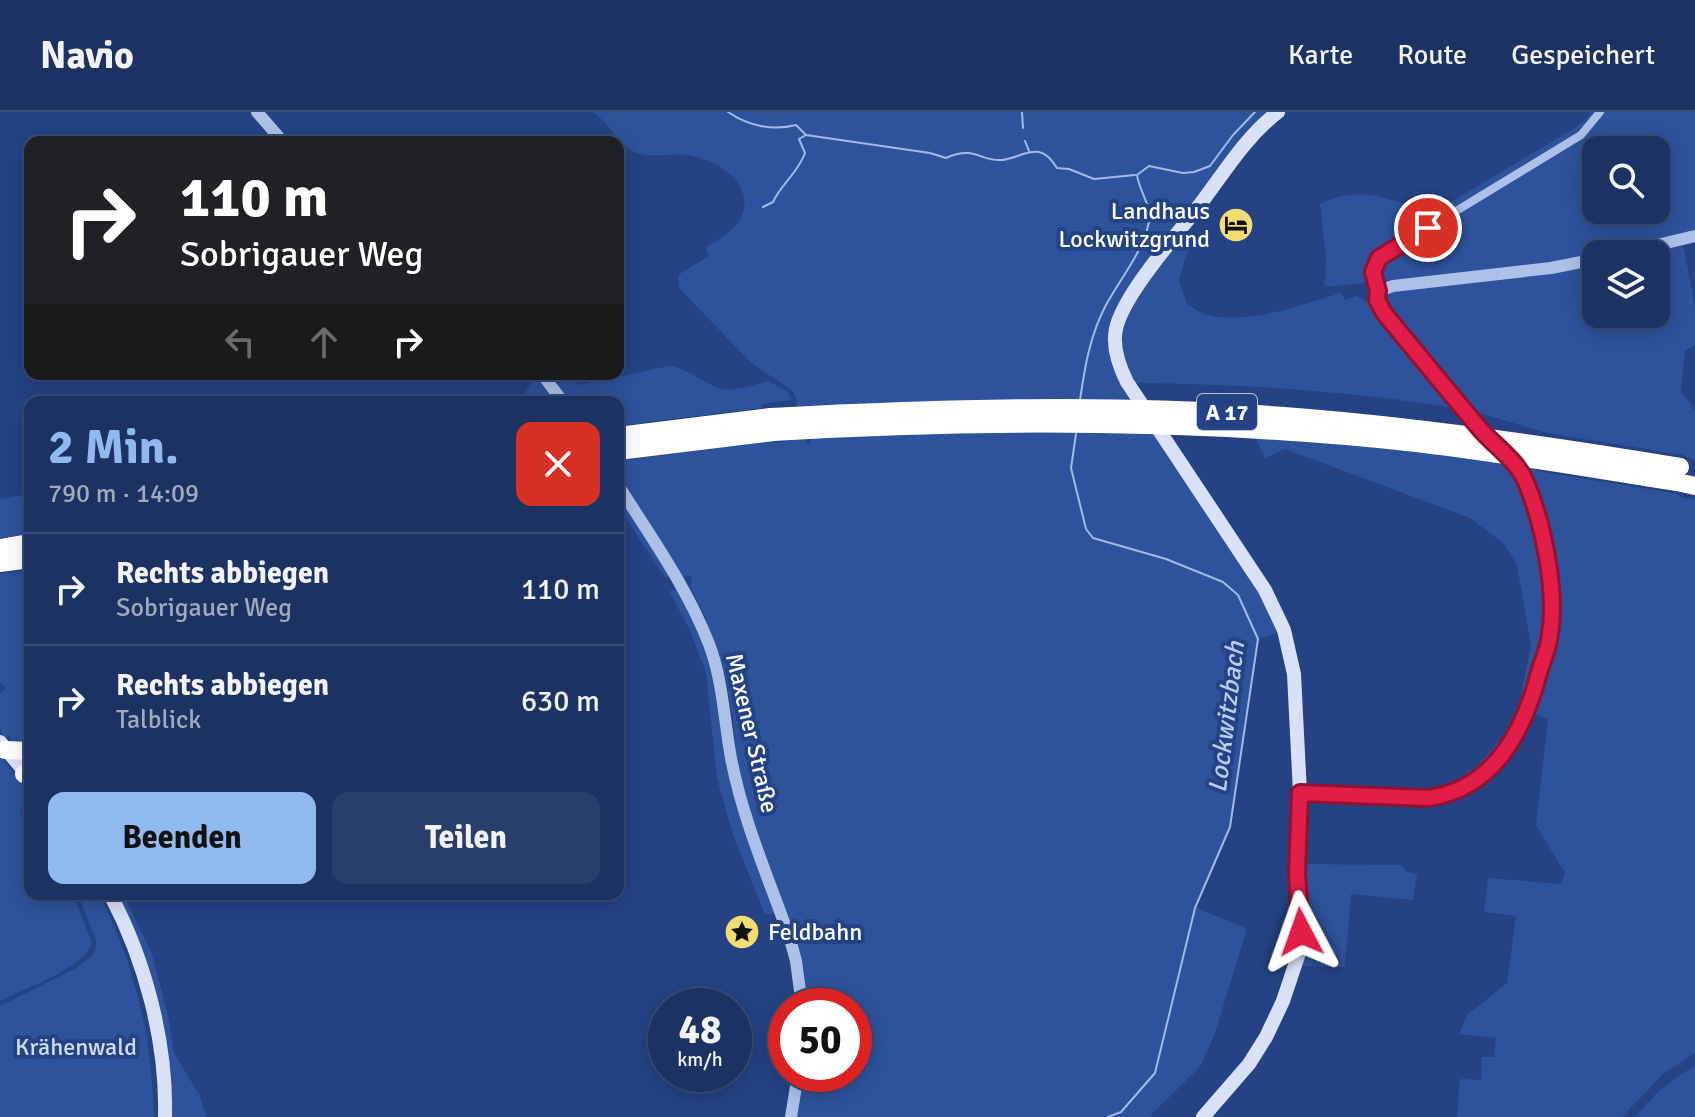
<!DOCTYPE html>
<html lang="de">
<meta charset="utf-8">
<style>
body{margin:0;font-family:Signika,sans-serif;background:#283e6c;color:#f1f3f6;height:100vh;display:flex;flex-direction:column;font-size:30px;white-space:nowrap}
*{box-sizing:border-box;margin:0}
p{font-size:26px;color:#a0aabe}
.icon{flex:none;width:44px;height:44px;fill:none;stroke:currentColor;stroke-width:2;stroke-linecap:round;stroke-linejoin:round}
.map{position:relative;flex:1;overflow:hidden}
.panel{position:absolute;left:24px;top:284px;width:600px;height:504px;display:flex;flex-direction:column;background:#1b3263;border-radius:16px;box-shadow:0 4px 20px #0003,0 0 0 2px #394d78}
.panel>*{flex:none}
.banner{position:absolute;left:24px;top:24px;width:600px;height:244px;border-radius:16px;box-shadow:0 4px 20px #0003,0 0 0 2px #394d78;background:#202124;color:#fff;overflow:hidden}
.fabs{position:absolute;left:1582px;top:24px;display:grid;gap:16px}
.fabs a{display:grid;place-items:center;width:88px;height:88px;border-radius:16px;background:#1b3263;box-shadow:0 4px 20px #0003,0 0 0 2px #394d78;font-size:40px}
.speed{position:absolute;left:648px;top:876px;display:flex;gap:16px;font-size:40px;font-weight:700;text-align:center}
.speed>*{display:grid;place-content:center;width:104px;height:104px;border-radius:50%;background:#1b3263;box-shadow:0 4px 20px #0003,0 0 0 2px #394d78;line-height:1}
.speed small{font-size:20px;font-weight:400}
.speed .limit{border:12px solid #d22;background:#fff;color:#111}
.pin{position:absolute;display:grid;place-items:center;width:68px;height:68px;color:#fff;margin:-34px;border:4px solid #fff;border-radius:50%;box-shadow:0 2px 8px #0007}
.me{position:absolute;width:88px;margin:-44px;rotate:356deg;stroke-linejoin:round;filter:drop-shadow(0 0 6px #0008)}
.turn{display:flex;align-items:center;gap:28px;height:168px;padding:0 24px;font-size:36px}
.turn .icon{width:104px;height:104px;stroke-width:2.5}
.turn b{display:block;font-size:56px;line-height:68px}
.lanes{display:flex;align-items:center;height:76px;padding:0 24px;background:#0003;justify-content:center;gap:40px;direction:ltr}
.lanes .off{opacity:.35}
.round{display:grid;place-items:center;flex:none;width:84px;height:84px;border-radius:16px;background:#283e6c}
.head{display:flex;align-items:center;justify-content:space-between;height:136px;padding:0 24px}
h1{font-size:48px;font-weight:700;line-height:60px;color:#90b9f0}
.action{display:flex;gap:16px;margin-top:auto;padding:16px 24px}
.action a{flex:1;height:92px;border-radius:16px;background:#90b9f0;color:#111;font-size:32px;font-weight:700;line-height:92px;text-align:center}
.action a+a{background:#283e6c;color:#f1f3f6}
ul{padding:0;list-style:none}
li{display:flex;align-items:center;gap:24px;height:112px;padding:0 24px;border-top:2px solid #394d78}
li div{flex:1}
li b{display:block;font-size:30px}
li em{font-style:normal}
header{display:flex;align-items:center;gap:48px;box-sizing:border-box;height:112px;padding:0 40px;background:#1b3263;border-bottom:2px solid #394d78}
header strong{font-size:38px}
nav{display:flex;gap:44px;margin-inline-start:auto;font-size:28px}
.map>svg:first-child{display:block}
.green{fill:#2e529c;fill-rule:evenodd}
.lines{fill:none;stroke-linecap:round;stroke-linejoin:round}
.stream{stroke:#a2bae9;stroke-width:2}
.minor{stroke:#adc1e8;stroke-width:8}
.tertiary{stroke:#adc1e8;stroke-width:12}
.secondary{stroke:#d8e1f7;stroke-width:14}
.motorway{stroke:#fff;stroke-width:18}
.motorway-bridge{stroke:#fff;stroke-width:18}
.route-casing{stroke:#92132f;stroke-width:20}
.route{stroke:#e11d48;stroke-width:14}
.labels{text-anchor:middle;stroke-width:8;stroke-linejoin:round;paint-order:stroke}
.shield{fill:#244284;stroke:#bdc6da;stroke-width:2}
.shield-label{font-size:22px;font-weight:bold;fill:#fff}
.poi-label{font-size:24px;fill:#fff;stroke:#244284;text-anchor:end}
.street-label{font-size:24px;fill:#fff;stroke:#244284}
.park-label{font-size:24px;fill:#d1ddf6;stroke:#244284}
.water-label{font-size:26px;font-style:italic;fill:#b9cbef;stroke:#244284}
</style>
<header>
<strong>Navio</strong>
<nav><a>Karte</a><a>Route</a><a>Gespeichert</a></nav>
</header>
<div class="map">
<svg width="1695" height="1005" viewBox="0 0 1695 1005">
<rect width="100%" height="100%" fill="#244284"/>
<g class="green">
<path d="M 592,0 L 1270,0 L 1177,114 L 1111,232 L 1247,456 L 1279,521 L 1257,527 L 1230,715 L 1195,795 L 1247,817 L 1214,924 L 1200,955 L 1149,1005 L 795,1005 L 802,962 L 854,962 L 854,894 L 805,894 L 804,859 L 750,699 L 737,648 L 733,605 L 726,568 L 705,504 L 690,475 L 692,467 L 690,464 L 682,465 L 619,367 L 618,349 L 774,328 L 774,331 L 805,327 L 807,332 L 811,331 L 793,279 L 751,251 L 679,176 L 678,164 L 681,161 L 709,144 L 706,136 C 717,128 737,117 742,103 C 755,69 714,47 687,43 C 671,41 653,46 637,41 C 618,34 610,10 592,0 Z"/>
<path d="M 1590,0 L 1695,0 L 1695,121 L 1552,151 L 1325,175 L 1326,145 L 1320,92 C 1362,72 1390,87 1431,102 L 1575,16 L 1588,6 ZM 1596,38 L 1656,38 L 1656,98 L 1596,98 Z"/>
<path d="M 1182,121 L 1188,125 L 1189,132 L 1179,169 L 1187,192 C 1194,196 1202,202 1209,203 C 1253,213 1300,192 1341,181 L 1345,188 L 1356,184 L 1372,192 L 1455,296 C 1350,279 1242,272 1136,271 C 1130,260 1123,249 1121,236 C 1114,200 1162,149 1182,121 Z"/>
<path d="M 1683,132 L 1695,195 L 1695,233 L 1685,239 L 1681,280 L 1695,298 L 1695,348 L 1682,343 L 1547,321 L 1469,298 L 1381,189 L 1385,181 L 1396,176 L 1596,152 L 1596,202 L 1656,202 L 1656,142 L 1639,142 Z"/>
<path d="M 668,254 C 688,255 703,273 723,277 C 735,280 755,272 768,269 L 788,280 L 792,288 L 762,292 L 762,296 L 618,314 L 618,290 L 568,290 L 557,272 L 571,268 L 581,273 Z"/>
<path d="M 527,262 L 536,262 L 556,290 L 502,290 L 524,285 L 531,269 Z"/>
<path d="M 1250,315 L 1513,346 L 1538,359 L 1679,382 L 1680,385 L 1692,388 L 1695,384 L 1695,941 L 1663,962 L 1622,1005 L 1457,1005 L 1460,967 L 1481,968 L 1482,945 L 1494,945 L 1496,926 L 1459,922 L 1467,903 L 1507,871 L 1516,804 L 1484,800 L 1488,766 L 1561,772 L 1565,761 L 1536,713 L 1548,608 L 1526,597 L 1513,624 L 1470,666 L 1466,660 L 1475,656 L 1504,624 L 1519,593 L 1531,534 L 1517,453 L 1504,432 L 1470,406 L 1285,337 L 1265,346 Z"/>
<path d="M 30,382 L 30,422 L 0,427 L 0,387 Z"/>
<path d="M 618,383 L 669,463 L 666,466 L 618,395 Z"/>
<path d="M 30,458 L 30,636 L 10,632 L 12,629 L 9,624 L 6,626 L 0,618 L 0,581 L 6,576 L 0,570 L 0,462 Z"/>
<path d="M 680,478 L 706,535 L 721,601 L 776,801 L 765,803 L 733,723 L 717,666 L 706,561 L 689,516 L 669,479 Z"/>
<path d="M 0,643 L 30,682 L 30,690 L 25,689 L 20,702 L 30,708 L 30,782 L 73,782 L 92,831 C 83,857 25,876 0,889 Z"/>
<path d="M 1303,752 L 1401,753 L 1407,760 L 1417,762 L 1413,788 L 1351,782 L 1345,855 L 1302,854 L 1308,837 Z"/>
<path d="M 78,782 L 99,782 C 135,853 152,926 154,1005 L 0,1005 L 0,894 L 76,856 L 93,843 L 97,831 Z"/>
<path d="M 116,782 L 123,782 L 152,842 L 168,904 L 174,941 L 200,984 L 206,1005 L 170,1005 L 167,958 Z"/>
<path d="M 1695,953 L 1695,1005 L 1635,1005 L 1660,978 Z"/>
</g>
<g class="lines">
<g class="stream">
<path d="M 728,0 C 748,14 773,19 796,13 L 806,23 L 930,41 L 946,46 C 975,33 981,50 1002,48 C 1014,47 1027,38 1039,40 C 1048,42 1052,49 1057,56 L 1069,57 L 1094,67 L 1135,63"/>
<path d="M 1022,0 L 1023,16"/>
<path d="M 1025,29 L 1029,39"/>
<path d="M 763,95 L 773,90 C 781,72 798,61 805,41 L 799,27 L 806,23"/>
<path d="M 1080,288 C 1085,254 1090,223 1106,193 C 1120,167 1143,140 1149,110 C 1152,94 1139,79 1137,63 L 1149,54 L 1183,61 L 1194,60 L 1210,54 L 1233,23 L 1255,0"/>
<path d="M 1076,322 L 1071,356 L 1086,417 L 1093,426 L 1166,447 L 1223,470 L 1238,483 L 1258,527 L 1230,715 L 1195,796 L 1155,961 L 1121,1000 L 1108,1005"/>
</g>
<path class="minor" d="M 1378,179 L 1373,160 L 1379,146 L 1581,23 L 1600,0"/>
<g class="tertiary">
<path d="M 257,0 L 283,30"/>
<path d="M 1619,142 L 1695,124"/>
<path d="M 542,262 L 563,290"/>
<path d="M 1490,327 L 1384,201 L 1377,188 L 1378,179 L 1393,174 L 1551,156 L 1596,147"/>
<path d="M 618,373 C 651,425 687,475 709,532 C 723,569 724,608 731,646 C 743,709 769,767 790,827 L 796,849 L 802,894"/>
<path d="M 1300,681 C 1338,683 1426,693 1457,678 C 1533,639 1558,535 1550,455 C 1548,438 1541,419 1536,402 C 1528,379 1523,361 1506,343"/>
<path d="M 791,1005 L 798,962"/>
</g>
<g class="secondary">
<path d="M 0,630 L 30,666"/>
<path d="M 110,782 C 145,848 167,930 165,1005"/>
<path d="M 1203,1005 L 1249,952 L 1266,925 L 1283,889 L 1298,844 L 1301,820 L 1297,761 L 1300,681 L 1294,562 L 1284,518 L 1265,478 L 1127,270 C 1119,254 1112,235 1116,217 C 1122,187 1167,134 1187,109 C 1218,72 1240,29 1278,0"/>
</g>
<g class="motorway">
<path d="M 618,324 L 771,305"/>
<path d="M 618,339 L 773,320"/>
<path d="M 1677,370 L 1695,374"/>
<path d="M 0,436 L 30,431"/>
<path d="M 0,451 L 30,447"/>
<path d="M 5,638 L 30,639"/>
<path d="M 24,662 L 30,658"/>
</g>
<g class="motorway-bridge">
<path d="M 771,305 C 941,296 1113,291 1284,304 C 1417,314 1548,333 1680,355"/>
<path d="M 773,320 C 984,307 1197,308 1407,330 C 1498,340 1587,356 1677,370"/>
</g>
</g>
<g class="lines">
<defs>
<path id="route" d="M 1301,820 L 1297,761 L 1300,681 L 1428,686 C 1496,677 1525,616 1540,557 C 1544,546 1549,534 1550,522 C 1557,477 1543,410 1525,368 C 1516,348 1495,334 1481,318 C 1448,279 1416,240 1384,201 L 1377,188 L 1378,179 L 1373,160 L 1379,146 L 1428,116"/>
</defs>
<use href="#route" class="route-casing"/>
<use href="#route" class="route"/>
</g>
<defs>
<symbol id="hotel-disc" viewBox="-11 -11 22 22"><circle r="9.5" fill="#f2dd71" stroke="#244284"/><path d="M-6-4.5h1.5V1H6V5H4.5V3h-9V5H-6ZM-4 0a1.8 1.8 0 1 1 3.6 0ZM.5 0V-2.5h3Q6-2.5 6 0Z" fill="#111"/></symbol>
<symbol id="sight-disc" viewBox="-11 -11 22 22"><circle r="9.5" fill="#f2dd71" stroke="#244284"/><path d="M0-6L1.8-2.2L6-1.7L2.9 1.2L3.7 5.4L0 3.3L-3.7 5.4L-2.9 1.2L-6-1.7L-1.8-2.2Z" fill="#111"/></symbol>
</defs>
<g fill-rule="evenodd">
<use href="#hotel-disc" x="1216" y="93" width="40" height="40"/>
<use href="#sight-disc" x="722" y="800" width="40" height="40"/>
</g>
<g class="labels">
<rect class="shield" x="1197" y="282" width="60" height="36" rx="6"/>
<g class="shield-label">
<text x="1227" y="308">A 17</text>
</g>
<g class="poi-label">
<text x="1210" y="107">Landhaus<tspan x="1210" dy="28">Lockwitzgrund</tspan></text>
<text x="768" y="828" text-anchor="start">Feldbahn</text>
</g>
<g class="street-label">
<text transform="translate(752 621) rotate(77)" y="8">Maxener Straße</text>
</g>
<g class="park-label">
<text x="76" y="943">Krähenwald</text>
</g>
<g class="water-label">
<text transform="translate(1226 605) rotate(-83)" y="9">Lockwitzbach</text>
</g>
</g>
</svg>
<div class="fabs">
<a><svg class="icon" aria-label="search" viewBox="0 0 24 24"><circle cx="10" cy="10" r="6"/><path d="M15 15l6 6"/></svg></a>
<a><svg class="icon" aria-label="layers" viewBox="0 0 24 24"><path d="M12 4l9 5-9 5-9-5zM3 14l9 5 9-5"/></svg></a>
</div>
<div class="speed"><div>48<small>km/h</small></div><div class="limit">50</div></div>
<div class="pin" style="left:1428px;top:116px;background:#d93025"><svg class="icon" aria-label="arrive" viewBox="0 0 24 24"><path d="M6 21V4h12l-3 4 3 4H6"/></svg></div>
<svg class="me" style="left:1301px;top:820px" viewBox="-20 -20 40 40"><path d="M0-17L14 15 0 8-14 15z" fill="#e11d48" stroke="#fff" stroke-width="4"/></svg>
<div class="banner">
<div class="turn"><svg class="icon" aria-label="right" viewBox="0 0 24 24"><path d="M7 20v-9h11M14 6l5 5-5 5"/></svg><div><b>110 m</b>Sobrigauer Weg</div></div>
<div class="lanes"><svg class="icon off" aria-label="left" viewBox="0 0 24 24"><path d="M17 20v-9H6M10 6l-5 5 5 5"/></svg><svg class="icon off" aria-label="ahead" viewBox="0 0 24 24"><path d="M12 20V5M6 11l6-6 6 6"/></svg><svg class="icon" aria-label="right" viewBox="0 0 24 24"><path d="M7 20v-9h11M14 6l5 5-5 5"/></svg></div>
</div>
<section class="panel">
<div class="head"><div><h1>2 Min.</h1><p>790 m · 14:09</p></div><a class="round" style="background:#d93025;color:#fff"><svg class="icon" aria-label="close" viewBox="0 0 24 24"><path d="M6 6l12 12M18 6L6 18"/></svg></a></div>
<ul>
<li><svg class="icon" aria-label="right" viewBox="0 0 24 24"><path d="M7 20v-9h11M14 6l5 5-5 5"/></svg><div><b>Rechts abbiegen</b><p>Sobrigauer Weg</p></div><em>110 m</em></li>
<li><svg class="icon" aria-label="right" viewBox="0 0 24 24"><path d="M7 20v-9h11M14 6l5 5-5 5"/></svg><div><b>Rechts abbiegen</b><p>Talblick</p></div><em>630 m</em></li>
</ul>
<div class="action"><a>Beenden</a><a>Teilen</a></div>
</section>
</div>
